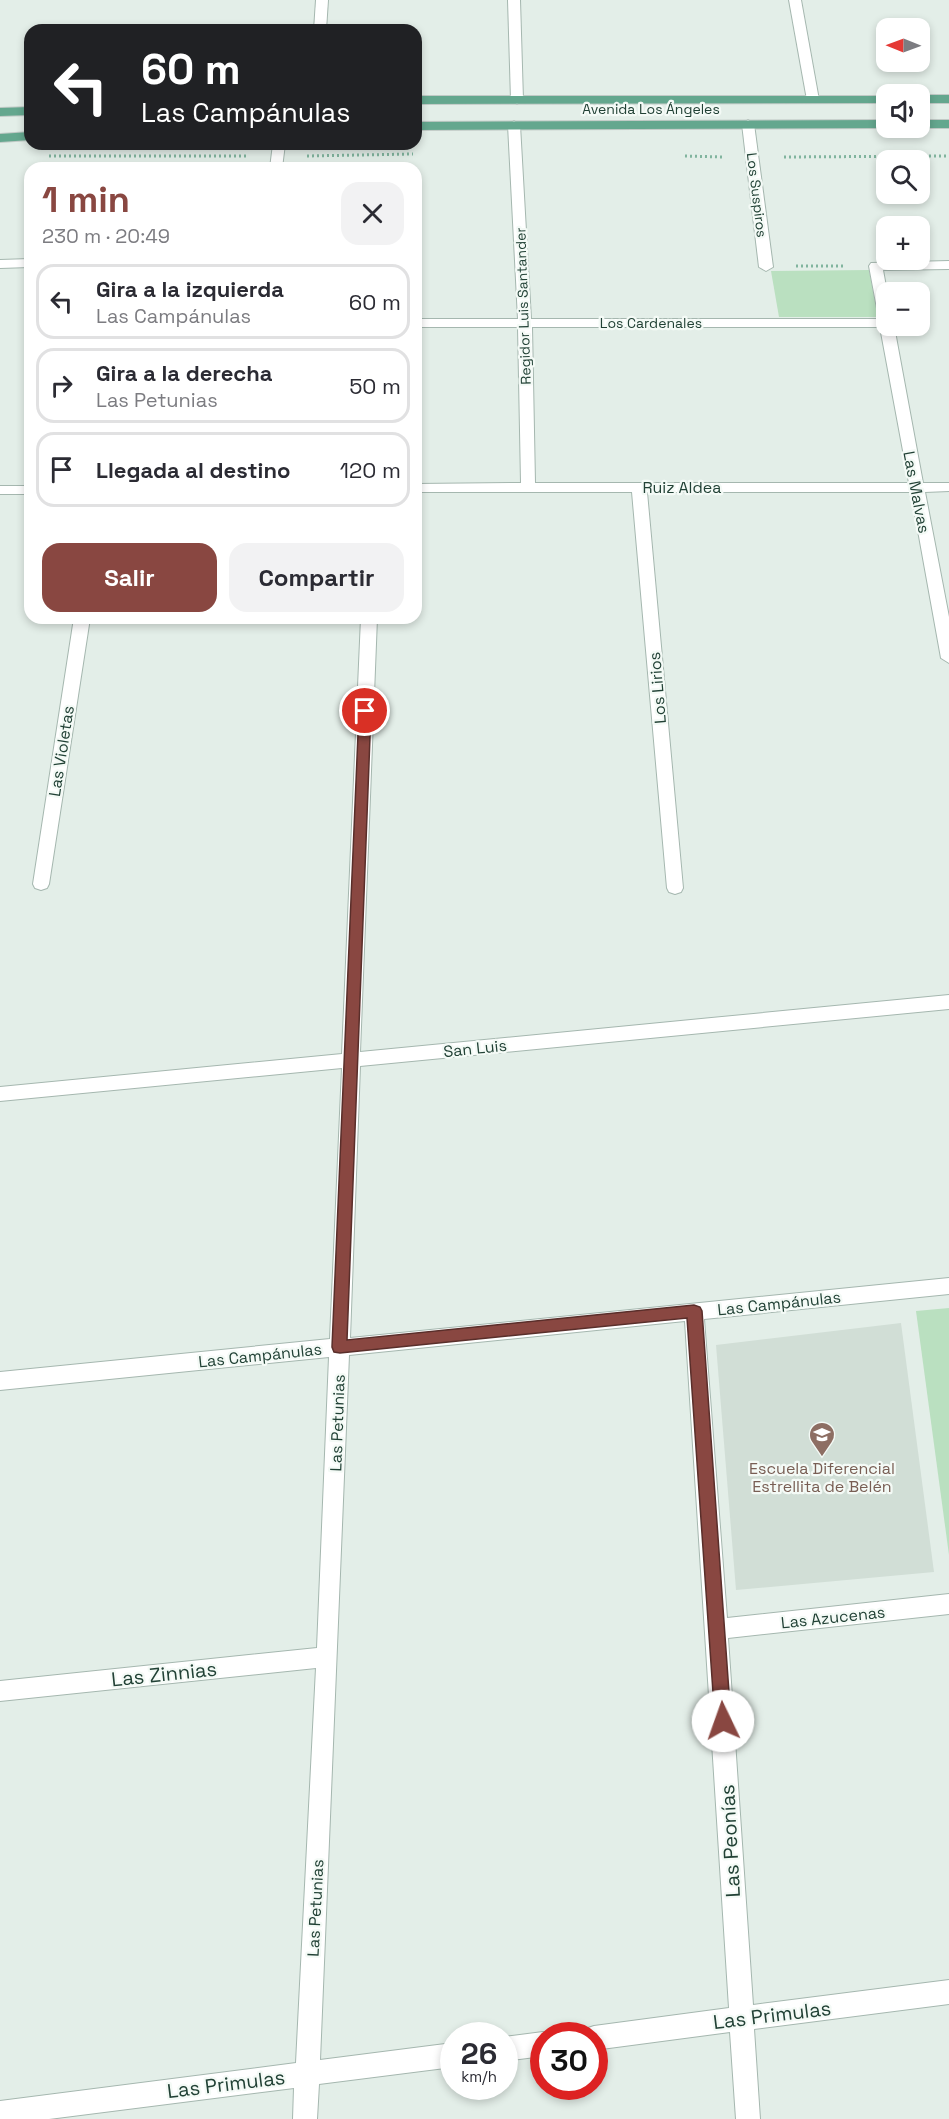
<!DOCTYPE html>
<html lang="es">
<meta charset="utf-8">
<style>
body{margin:0;font-family:"Space Grotesk",sans-serif;background:#f2f2f3;color:#2b2b33;height:100vh;display:flex;flex-direction:column;font-size:22px;white-space:nowrap}
*{box-sizing:border-box;margin:0}
p{font-size:20px;color:#7c7c81}
.icon{flex:none;width:33px;height:33px;fill:none;stroke:currentColor;stroke-width:2;stroke-linecap:round;stroke-linejoin:round}
.map{position:relative;flex:1;overflow:hidden}
.sheet{position:absolute;left:24px;top:162px;width:398px;height:462px;display:flex;flex-direction:column;background:#fff;border-radius:18px;box-shadow:0 3px 9px #0003}
.sheet>*{flex:none}
.top-card{position:absolute;left:24px;top:24px;width:398px;height:126px;border-radius:18px;box-shadow:0 3px 9px #0003;background:#202124;color:#fff;overflow:hidden}
.needle{width:39px;rotate:271deg}
.controls{position:absolute;left:876px;top:18px;display:grid;gap:12px}
.controls a{display:grid;place-items:center;width:54px;height:54px;border-radius:12px;background:#fff;box-shadow:0 3px 9px #0003;font-size:30px}
.speed{position:absolute;left:440px;top:2022px;display:flex;gap:12px;font-size:30px;font-weight:700;text-align:center}
.speed>*{display:grid;place-content:center;width:78px;height:78px;border-radius:50%;background:#fff;box-shadow:0 3px 9px #0003;line-height:1}
.speed small{font-size:15px;font-weight:400}
.speed .limit{border:9px solid #d22;background:#fff;color:#111}
.pin{position:absolute;display:grid;place-items:center;width:51px;height:51px;color:#fff;margin:-26px;border:3px solid #fff;border-radius:50%;box-shadow:0 2px 6px #0007}
.me{position:absolute;width:66px;margin:-33px;rotate:357deg;stroke-linejoin:round;filter:drop-shadow(0 0 4px #0008)}
.turn{display:flex;align-items:center;gap:21px;height:126px;padding:0 18px;font-size:27px}
.turn .icon{width:78px;height:78px;stroke-width:2.5}
.turn b{display:block;font-size:42px;line-height:51px}
.round{display:grid;place-items:center;flex:none;width:63px;height:63px;border-radius:18px;background:#f2f2f3}
.overview{display:flex;align-items:center;justify-content:space-between;height:102px;padding:0 18px}
h1{font-size:36px;font-weight:600;line-height:45px;color:#894741}
.button{display:flex;gap:12px;margin-top:auto;padding:12px 18px}
.button a{flex:1;height:69px;border-radius:18px;background:#894741;color:#fff;font-size:24px;font-weight:600;line-height:69px;text-align:center}
.button a+a{background:#f2f2f3;color:#2b2b33}
ul{padding:0;list-style:none}
li{display:flex;align-items:center;gap:18px;height:75px;margin:0 12px 9px;padding:0 6px;border:3px solid #e1e1e2;border-radius:18px}
li div{flex:1}
li b{display:block;font-size:22px}
li em{font-style:normal}
.map>svg:first-child{display:block}
.built{fill:#d1ded6}
.green{fill:#bae0c0}
.lines{fill:none;stroke-linecap:round;stroke-linejoin:round}
.street-casing{stroke:#a5b7af;stroke-width:2}
.primary-casing{stroke:#c1cac6;stroke-width:2}
.path{stroke:#81b49e;stroke-width:3;stroke-dasharray:2 3;stroke-linecap:butt}
.street{fill:#fff;fill-rule:evenodd}
.primary{fill:#64a78e;fill-rule:evenodd}
.route{fill:#894741;stroke:#592e2a;stroke-width:1.5}
.labels{text-anchor:middle;stroke-width:4.5;stroke-linejoin:round;paint-order:stroke}
.far-street-label{font-size:14px;fill:#214135;stroke:#f4faf6}
.street-label{font-size:16px;fill:#214135;stroke:#f4faf6}
.education-label{font-size:16px;fill:#785e54;stroke:#f4faf6}
.near-street-label{font-size:20px;fill:#214135;stroke:#f4faf6}
</style>
<div class="map">
<svg width="949" height="2119" viewBox="0 0 949 2119">
<rect width="100%" height="100%" fill="#e3eee8"/>
<path class="built" d="M 901,1323 L 934,1572 L 736,1590 L 716,1345 Z"/>
<g class="green">
<path d="M 869,270 L 878,317 L 779,317 L 771,271 Z"/>
<path d="M 949,1308 L 949,1555 L 916,1311 Z"/>
</g>
<g class="lines">
<defs>
<g id="street">
<path d="M 316,0 L 328,0 L 326,30 L 314,30 Z"/>
<path d="M 508,0 L 520,0 L 523,100 L 517,104 L 511,100 Z"/>
<path d="M 789,0 L 801,0 L 819,100 L 817,103 L 809,103 L 807,100 Z"/>
<path d="M 748,120 L 754,124 L 773,267 L 766,271 L 759,267 L 742,124 Z"/>
<path d="M 514,121 L 520,125 L 531,319 L 879,319 L 869,266 L 871,263 L 949,261 L 949,269 L 883,270 L 887,292 L 886,326 L 894,326 L 923,483 L 949,483 L 949,491 L 925,492 L 949,617 L 949,663 L 941,658 L 911,492 L 647,492 L 683,888 L 681,892 L 675,894 L 669,892 L 667,888 L 632,492 L 416,492 L 416,484 L 521,483 L 518,327 L 416,327 L 416,319 L 518,319 L 508,125 ZM 532,327 L 880,327 L 909,483 L 535,483 Z"/>
<path d="M 273,144 L 285,144 L 282,168 L 270,168 Z"/>
<path d="M 30,259 L 30,267 L 0,268 L 0,260 Z"/>
<rect x="0" y="486" width="30" height="8"/>
<path d="M 74,618 L 90,618 L 49,884 L 47,888 L 41,890 L 35,888 L 33,884 Z"/>
<path d="M 361,618 L 377,618 L 360,1052 L 949,995 L 949,1009 L 360,1066 L 350,1338 L 949,1278 L 949,1294 L 704,1319 L 727,1618 L 949,1594 L 949,1614 L 728,1638 L 753,2005 L 949,1980 L 949,2004 L 754,2029 L 760,2119 L 736,2119 L 730,2032 L 594,2050 L 594,2036 L 583,2036 L 585,2029 L 594,2026 L 729,2008 L 685,1321 L 349,1355 L 320,2060 L 453,2043 L 453,2067 L 319,2084 L 317,2119 L 293,2119 L 294,2088 L 49,2119 L 0,2119 L 0,2101 L 296,2063 L 316,1668 L 0,1701 L 0,1681 L 317,1648 L 329,1357 L 0,1390 L 0,1372 L 330,1339 L 342,1068 L 0,1101 L 0,1087 L 342,1054 Z"/>
<path d="M 543,2032 L 552,2036 L 543,2036 L 543,2056 L 504,2061 L 504,2037 Z"/>
</g>
<g id="primary">
<rect x="920" y="95" width="29" height="8"/>
<path d="M 416,96 L 886,96 L 886,103 L 416,104 Z"/>
<path d="M 30,107 L 30,115 L 0,116 L 0,108 Z"/>
<path d="M 886,120 L 886,128 L 416,130 L 416,122 Z"/>
<path d="M 920,120 L 949,120 L 949,128 L 919,128 Z"/>
<path d="M 30,132 L 30,140 L 0,142 L 0,134 Z"/>
</g>
</defs>
<use href="#street" class="street-casing"/>
<use href="#primary" class="primary-casing"/>
<g class="path">
<path d="M 49,156 L 248,156"/>
<path d="M 307,156 L 413,154"/>
<path d="M 685,156 L 722,157"/>
<path d="M 784,157 L 949,156"/>
<path d="M 796,266 L 846,266"/>
</g>
<use href="#street" class="street"/>
<use href="#primary" class="primary"/>
</g>
<path class="route" d="M 365,707 L 371,711 L 347,1340 L 694,1305 L 700,1307 L 702,1311 L 731,1721 L 729,1727 L 723,1729 L 717,1727 L 715,1721 L 687,1318 L 340,1353 L 334,1352 L 332,1347 L 359,711 Z"/>
<defs>
<symbol id="school-pin" viewBox="-11 -11 22 30"><path d="M0 17L-7.5 6A9.5 9.5 0 1 1 7.5 6Z" fill="#8d6e63" stroke="#f4faf6"/><path d="M0-5L7-2L0 1L-7-2ZM-4 1L0 2.5L4 1V4Q0 6-4 4Z" fill="#fff"/></symbol>
</defs>
<g fill-rule="evenodd">
<use href="#school-pin" x="807" y="1420" width="30" height="40"/>
</g>
<g class="labels">
<g class="far-street-label">
<text x="651" y="114">Avenida Los Ángeles</text>
<text transform="translate(757 195) rotate(83)" y="5">Los Suspiros</text>
<text transform="translate(523 306) rotate(-92)" y="5">Regidor Luis Santander</text>
<text x="651" y="328">Los Cardenales</text>
</g>
<g class="street-label">
<text x="682" y="493">Ruiz Aldea</text>
<text transform="translate(917 492) rotate(79)" y="6">Las Malvas</text>
<text transform="translate(657 688) rotate(-95)" y="6">Los Lirios</text>
<text transform="translate(61 751) rotate(-81)" y="6">Las Violetas</text>
<text transform="translate(475 1048) rotate(-6)" y="6">San Luis</text>
<text transform="translate(779 1303) rotate(-6)" y="6">Las Campánulas</text>
<text transform="translate(260 1355) rotate(-6)" y="6">Las Campánulas</text>
<text transform="translate(337 1423) rotate(-88)" y="6">Las Petunias</text>
<text transform="translate(833 1617) rotate(-6)" y="6">Las Azucenas</text>
<text transform="translate(315 1908) rotate(-87)" y="6">Las Petunias</text>
</g>
<g class="education-label">
<text x="822" y="1474">Escuela Diferencial<tspan x="822" dy="18">Estrellita de Belén</tspan></text>
</g>
<g class="near-street-label">
<text transform="translate(164 1674) rotate(-6)" y="7">Las Zinnias</text>
<text transform="translate(730 1841) rotate(-93)" y="7">Las Peonías</text>
<text transform="translate(772 2015) rotate(-7)" y="7">Las Primulas</text>
<text transform="translate(226 2084) rotate(-7)" y="7">Las Primulas</text>
</g>
</g>
</svg>
<div class="controls">
<a><svg class="needle" viewBox="-14 -14 28 28"><path d="M0-13l5 13h-10z" fill="#e53935"/><path d="M0 13l5-13h-10z" fill="#7c7c81"/></svg></a>
<a><svg class="icon" aria-label="sound" viewBox="0 0 24 24"><path d="M4 9h4l5-4v14l-5-4H4zM17 9q2 3 0 6"/></svg></a>
<a><svg class="icon" aria-label="search" viewBox="0 0 24 24"><circle cx="10" cy="10" r="6"/><path d="M15 15l6 6"/></svg></a>
<a>+</a>
<a>−</a>
</div>
<div class="speed"><div>26<small>km/h</small></div><div class="limit">30</div></div>
<div class="pin" style="left:365px;top:711px;background:#d93025"><svg class="icon" aria-label="arrive" viewBox="0 0 24 24"><path d="M6 21V4h12l-3 4 3 4H6"/></svg></div>
<svg class="me" style="left:723px;top:1721px" viewBox="-20 -20 40 40"><circle r="19" fill="#fff"/><path d="M0-13L10 11 0 6-10 11z" fill="#894741"/></svg>
<div class="top-card">
<div class="turn"><svg class="icon" aria-label="left" viewBox="0 0 24 24"><path d="M17 20v-9H6M10 6l-5 5 5 5"/></svg><div><b>60 m</b>Las Campánulas</div></div>
</div>
<section class="sheet">
<div class="overview"><div><h1>1 min</h1><p>230 m · 20:49</p></div><a class="round"><svg class="icon" aria-label="close" viewBox="0 0 24 24"><path d="M6 6l12 12M18 6L6 18"/></svg></a></div>
<ul>
<li><svg class="icon" aria-label="left" viewBox="0 0 24 24"><path d="M17 20v-9H6M10 6l-5 5 5 5"/></svg><div><b>Gira a la izquierda</b><p>Las Campánulas</p></div><em>60 m</em></li>
<li><svg class="icon" aria-label="right" viewBox="0 0 24 24"><path d="M7 20v-9h11M14 6l5 5-5 5"/></svg><div><b>Gira a la derecha</b><p>Las Petunias</p></div><em>50 m</em></li>
<li><svg class="icon" aria-label="arrive" viewBox="0 0 24 24"><path d="M6 21V4h12l-3 4 3 4H6"/></svg><div><b>Llegada al destino</b></div><em>120 m</em></li>
</ul>
<div class="button"><a>Salir</a><a>Compartir</a></div>
</section>
</div>
